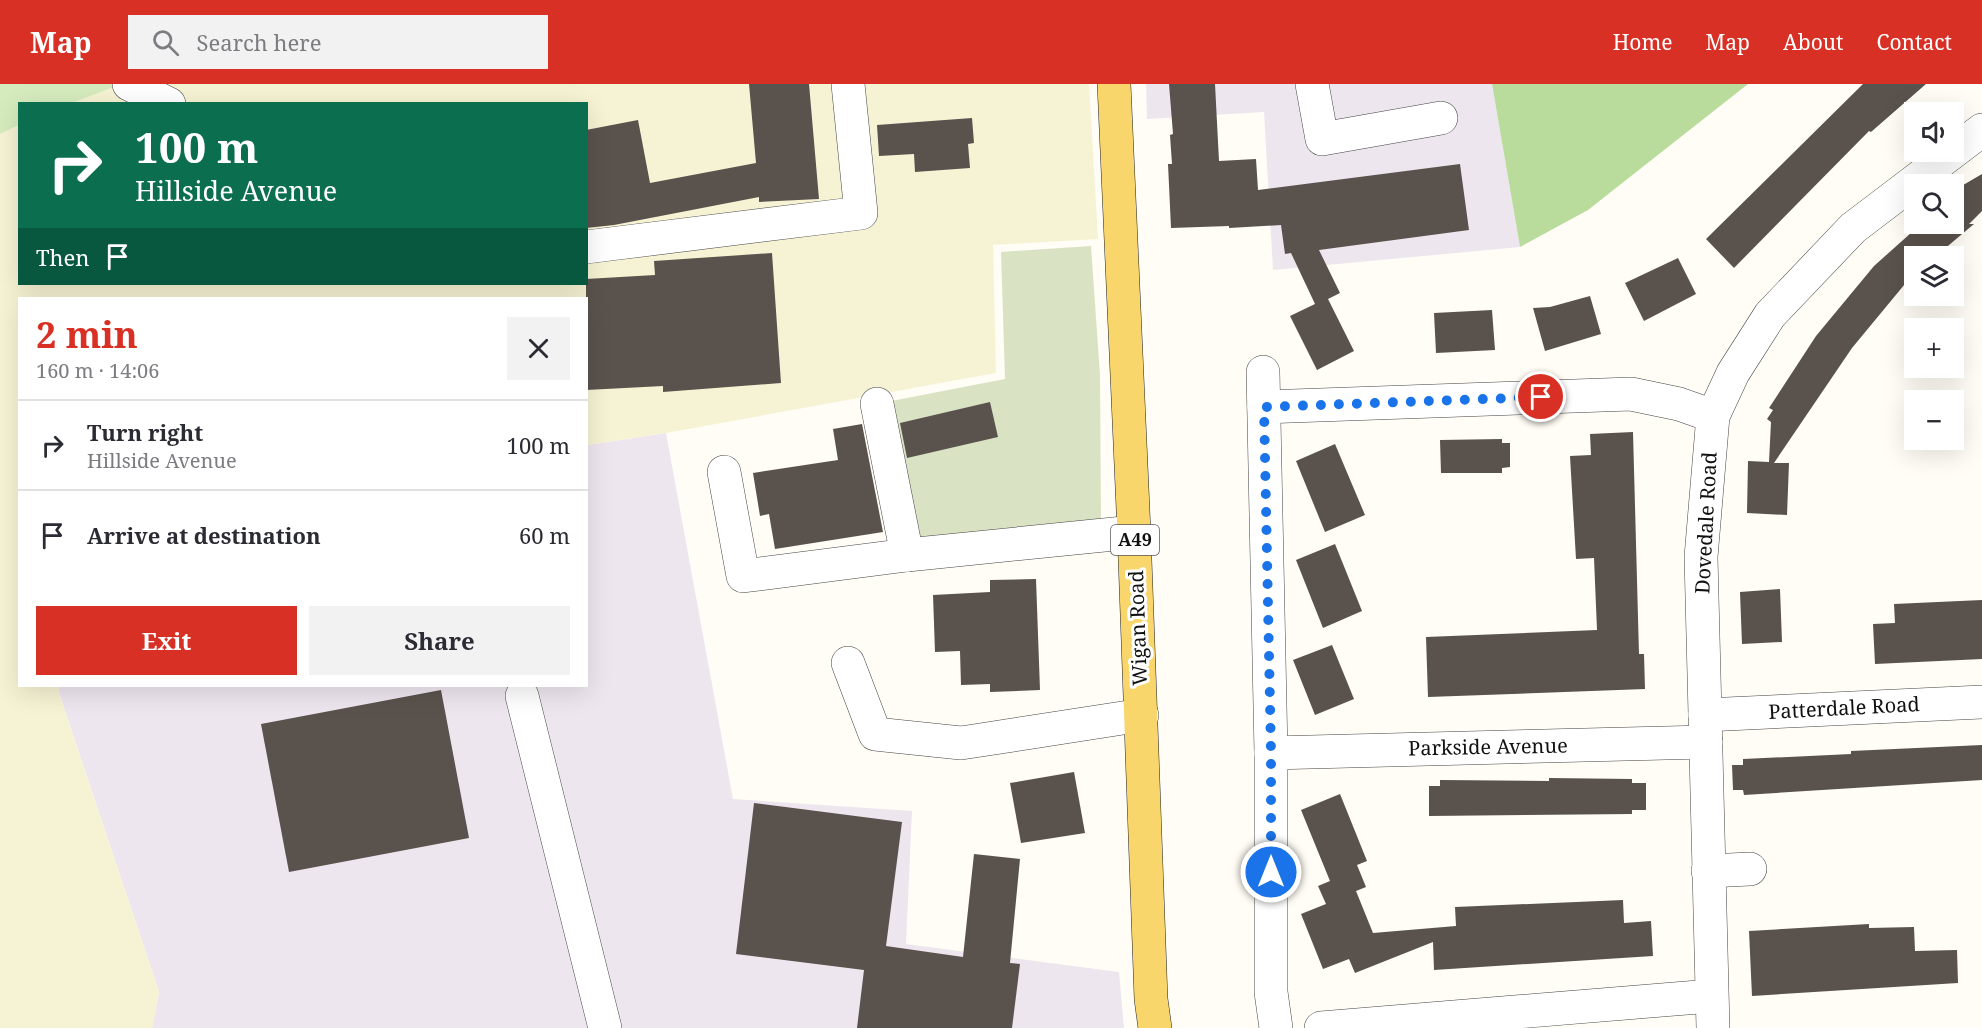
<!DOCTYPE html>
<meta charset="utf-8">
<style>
body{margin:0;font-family:"Noto Serif",serif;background:#f2f2f3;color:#2b2b33;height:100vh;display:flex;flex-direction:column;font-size:22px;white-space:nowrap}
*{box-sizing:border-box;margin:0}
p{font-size:20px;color:#7c7c81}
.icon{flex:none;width:33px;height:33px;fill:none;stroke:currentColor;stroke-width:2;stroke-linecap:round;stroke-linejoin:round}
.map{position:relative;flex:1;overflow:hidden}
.drawer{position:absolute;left:18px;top:213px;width:570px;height:390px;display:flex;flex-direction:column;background:#fff;border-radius:0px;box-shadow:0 6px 24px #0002}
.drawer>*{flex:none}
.banner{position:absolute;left:18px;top:18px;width:570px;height:183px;border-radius:0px;box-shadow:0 6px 24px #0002;background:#0b6e4f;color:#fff;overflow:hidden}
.fabs{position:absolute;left:1904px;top:18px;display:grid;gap:12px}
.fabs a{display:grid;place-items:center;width:60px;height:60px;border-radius:0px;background:#fff;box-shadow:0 6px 24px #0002;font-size:30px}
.pin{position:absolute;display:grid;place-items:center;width:51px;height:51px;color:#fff;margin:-26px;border:3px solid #fff;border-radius:50%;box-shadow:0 2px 6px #0007}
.me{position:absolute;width:66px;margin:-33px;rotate:0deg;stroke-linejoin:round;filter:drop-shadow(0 0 4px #0008)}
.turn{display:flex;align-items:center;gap:21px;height:126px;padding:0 18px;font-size:27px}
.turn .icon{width:78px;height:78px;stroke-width:2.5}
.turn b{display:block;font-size:42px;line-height:51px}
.then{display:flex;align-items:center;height:57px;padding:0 18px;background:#0003;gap:12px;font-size:22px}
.round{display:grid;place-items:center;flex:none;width:63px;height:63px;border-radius:0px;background:#f2f2f3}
.overview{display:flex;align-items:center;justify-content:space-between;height:102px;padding:0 18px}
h1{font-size:36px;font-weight:700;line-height:45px;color:#d93025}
.primary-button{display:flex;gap:12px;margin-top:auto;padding:12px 18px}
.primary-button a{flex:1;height:69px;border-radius:0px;background:#d93025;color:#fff;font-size:24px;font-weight:700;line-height:69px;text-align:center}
.primary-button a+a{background:#f2f2f3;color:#2b2b33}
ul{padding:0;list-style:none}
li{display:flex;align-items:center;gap:18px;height:90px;padding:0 18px;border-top:2px solid #e1e1e2}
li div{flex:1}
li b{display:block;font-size:22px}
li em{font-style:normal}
header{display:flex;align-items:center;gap:36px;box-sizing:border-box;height:84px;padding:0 30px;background:#d93025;color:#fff}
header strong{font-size:28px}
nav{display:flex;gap:33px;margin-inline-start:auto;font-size:21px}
.search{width:420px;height:54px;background:#f2f2f3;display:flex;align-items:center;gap:15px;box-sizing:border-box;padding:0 21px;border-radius:0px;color:#7c7c81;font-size:22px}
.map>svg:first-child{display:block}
.industrial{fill:#eee6ef}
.farmland{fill:#f6f3d4}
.green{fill:#d5ebbd}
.forest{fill:#b9dc9c}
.cemetery{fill:#d9e3c4}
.building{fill:#5a524d}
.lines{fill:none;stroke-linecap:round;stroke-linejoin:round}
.minor-casing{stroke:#444;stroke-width:34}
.major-casing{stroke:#222;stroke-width:34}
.minor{stroke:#fff;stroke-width:33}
.major{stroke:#f9d66b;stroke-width:33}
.route{stroke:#1a73e8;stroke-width:10;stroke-dasharray:0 18}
.labels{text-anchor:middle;stroke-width:6;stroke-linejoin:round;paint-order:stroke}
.shield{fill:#fff;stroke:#585858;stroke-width:1.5}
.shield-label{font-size:18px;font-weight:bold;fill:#111}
.street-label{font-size:20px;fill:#111;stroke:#fff}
</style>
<header>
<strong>Map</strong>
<div class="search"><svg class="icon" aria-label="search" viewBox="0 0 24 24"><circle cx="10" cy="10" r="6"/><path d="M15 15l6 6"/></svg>Search here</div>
<nav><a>Home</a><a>Map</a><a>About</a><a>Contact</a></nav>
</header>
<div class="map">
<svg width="1982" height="944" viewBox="0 0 1982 944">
<rect width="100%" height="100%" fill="#fffdf5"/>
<g class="industrial">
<path d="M 1146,0 L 1492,0 L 1520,163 L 1273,186 L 1264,28 L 1147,35 Z"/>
<path d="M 666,349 L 733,715 L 912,727 L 906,860 L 1119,888 L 1124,944 L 152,944 L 159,908 L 59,609 L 58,602 L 586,602 L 587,361 Z"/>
</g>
<path class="farmland" d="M 122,0 L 1089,0 L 1098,155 L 993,161 L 996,289 L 666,349 L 587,361 L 586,214 L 20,214 L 20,602 L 58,602 L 59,609 L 159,908 L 152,944 L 0,944 L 0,50 L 19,41 L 20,200 L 586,200 L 586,20 L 72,19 Z"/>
<path class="green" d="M 0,0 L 122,0 L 72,19 L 20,20 L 19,41 L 0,50 Z"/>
<path class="forest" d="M 1492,0 L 1748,0 L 1588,126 L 1520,163 Z"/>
<path class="cemetery" d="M 1091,162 L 1100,291 L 1101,440 L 910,459 L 881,319 L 1005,295 L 1001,168 Z"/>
<g class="building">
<path d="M 749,0 L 809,0 L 819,115 L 759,118 L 759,113 L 614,141 L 586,144 L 586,46 L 638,36 L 650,99 L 756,79 Z"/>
<path d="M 1169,0 L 1215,0 L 1219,77 L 1256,75 L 1258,106 L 1460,80 L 1469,146 L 1319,166 L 1340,209 L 1328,215 L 1354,267 L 1317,286 L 1290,232 L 1315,220 L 1291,169 L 1285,170 L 1281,141 L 1229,144 L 1229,142 L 1171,144 L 1168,80 L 1172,80 L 1170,51 L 1173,50 Z"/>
<path d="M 1863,0 L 1926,0 L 1871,48 L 1869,47 L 1734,184 L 1706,155 Z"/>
<path d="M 972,34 L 974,59 L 968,60 L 970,84 L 915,88 L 914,70 L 879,72 L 877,41 Z"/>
<path d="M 1982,90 L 1982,127 L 1969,140 L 1974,140 L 1936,172 L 1914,172 L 1914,189 L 1852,264 L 1774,379 L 1789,379 L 1787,431 L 1747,429 L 1748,377 L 1769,378 L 1771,338 L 1767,335 L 1773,326 L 1769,324 L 1816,252 L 1874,182 L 1921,140 L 1953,140 L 1953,107 Z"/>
<path d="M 772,169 L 781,299 L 663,308 L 663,302 L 586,306 L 586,195 L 655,191 L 654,177 Z"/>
<path d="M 1678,174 L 1696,210 L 1644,237 L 1625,199 Z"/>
<path d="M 1590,212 L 1601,250 L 1545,267 L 1533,224 L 1550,223 Z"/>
<path d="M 1492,226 L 1495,266 L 1436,269 L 1434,229 Z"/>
<path d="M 990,318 L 998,353 L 907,374 L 900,339 Z"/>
<path d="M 862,340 L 883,448 L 775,465 L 769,430 L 760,432 L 753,389 L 838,376 L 833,345 Z"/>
<path d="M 1633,348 L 1639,570 L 1644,570 L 1645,605 L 1428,613 L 1426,553 L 1597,546 L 1594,474 L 1576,475 L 1570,372 L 1591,371 L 1590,350 Z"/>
<path d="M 1502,355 L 1502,359 L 1510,359 L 1510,383 L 1502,384 L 1502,389 L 1441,389 L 1440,356 Z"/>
<path d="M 1335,360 L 1365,431 L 1325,448 L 1296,377 Z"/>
<path d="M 1335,460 L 1362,527 L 1323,544 L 1296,476 Z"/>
<path d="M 1036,495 L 1040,606 L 990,608 L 990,600 L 961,601 L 960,567 L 935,568 L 933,511 L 990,508 L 990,496 Z"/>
<path d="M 1780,505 L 1782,558 L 1742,560 L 1740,508 Z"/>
<path d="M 1982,516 L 1982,575 L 1875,580 L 1873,540 L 1895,539 L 1894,520 Z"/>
<path d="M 1332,561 L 1354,615 L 1315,631 L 1293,576 Z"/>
<path d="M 441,606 L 469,754 L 289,788 L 261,640 Z"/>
<path d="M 1982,661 L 1982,696 L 1744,711 L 1743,706 L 1733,706 L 1732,681 L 1743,681 L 1743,675 L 1851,670 L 1851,667 Z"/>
<path d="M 1074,688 L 1085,749 L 1021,759 L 1010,699 Z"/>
<path d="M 1549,694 L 1632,695 L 1632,699 L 1646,699 L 1646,726 L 1632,726 L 1632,730 L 1429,732 L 1429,702 L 1440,702 L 1440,696 L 1549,697 Z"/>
<path d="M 1340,710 L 1367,777 L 1357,781 L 1366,803 L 1356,807 L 1373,849 L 1456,842 L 1455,823 L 1623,816 L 1624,839 L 1651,837 L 1653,872 L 1434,886 L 1433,858 L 1355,889 L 1349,875 L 1323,885 L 1301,830 L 1326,820 L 1318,802 L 1330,797 L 1301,726 Z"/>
<path d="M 754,719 L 902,738 L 886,862 L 963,873 L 974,770 L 1020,775 L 1010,879 L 1020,880 L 1012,944 L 857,944 L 864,886 L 736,870 Z"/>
<path d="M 1869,840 L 1869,844 L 1914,843 L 1915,867 L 1957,866 L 1958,899 L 1752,912 L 1749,847 Z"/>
</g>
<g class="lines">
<defs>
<g id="minor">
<path d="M 129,0 L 169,20"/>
<path d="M 1312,0 L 1322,55 L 1441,34"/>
<path d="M 586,163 L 861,129 L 848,0"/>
<path d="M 1263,288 L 1271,669 L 1271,908 L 1276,944"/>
<path d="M 877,320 L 907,471"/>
<path d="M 1264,323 L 1631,310 L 1679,320 L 1713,332"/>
<path d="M 724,388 L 743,492 L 907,471 L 1134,448"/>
<path d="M 848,579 L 875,650 L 961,659 L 1142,631"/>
<path d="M 522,612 L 605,944"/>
<path d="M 1705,631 L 1982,618"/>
<path d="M 1271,669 L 1706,658"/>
<path d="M 1708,787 L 1750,785"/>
<path d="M 1321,944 L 1711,912"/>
<path d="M 1713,944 L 1701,473 L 1713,332 L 1733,289 L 1770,231 L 1853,144 L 1982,46"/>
</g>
<path id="major" d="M 1114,0 L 1134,448 L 1151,915 L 1155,944"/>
</defs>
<use href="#minor" class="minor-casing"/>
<use href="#major" class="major-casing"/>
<use href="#minor" class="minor"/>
<use href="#major" class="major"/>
</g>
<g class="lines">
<path class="route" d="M 1271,788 L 1271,669 L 1264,323 L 1541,313"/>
</g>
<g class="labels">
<rect class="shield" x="1111" y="441" width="48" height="30" rx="4.5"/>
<g class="shield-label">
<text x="1135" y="462">A49</text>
</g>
<g class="street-label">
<text transform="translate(1706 439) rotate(-87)" y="7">Dovedale Road</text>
<text transform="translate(1138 544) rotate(-92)" y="7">Wigan Road</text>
<text transform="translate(1844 624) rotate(-3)" y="7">Patterdale Road</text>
<text transform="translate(1488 663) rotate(-1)" y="7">Parkside Avenue</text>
</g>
</g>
</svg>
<div class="fabs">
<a><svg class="icon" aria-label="sound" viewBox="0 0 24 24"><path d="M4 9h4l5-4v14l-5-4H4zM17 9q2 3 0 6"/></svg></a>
<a><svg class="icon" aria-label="search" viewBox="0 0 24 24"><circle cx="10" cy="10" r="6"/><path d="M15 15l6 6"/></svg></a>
<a><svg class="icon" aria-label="layers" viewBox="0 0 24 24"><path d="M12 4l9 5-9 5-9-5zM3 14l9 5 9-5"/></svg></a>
<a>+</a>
<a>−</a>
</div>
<div class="pin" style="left:1541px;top:313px;background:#d93025"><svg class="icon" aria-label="arrive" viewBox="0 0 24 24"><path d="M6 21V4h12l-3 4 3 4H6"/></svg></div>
<svg class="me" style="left:1271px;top:788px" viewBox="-20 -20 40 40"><circle r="17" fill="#1a73e8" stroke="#fff" stroke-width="3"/><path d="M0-11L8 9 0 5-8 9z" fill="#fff"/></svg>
<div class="banner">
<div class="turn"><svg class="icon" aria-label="right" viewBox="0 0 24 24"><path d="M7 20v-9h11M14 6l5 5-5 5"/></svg><div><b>100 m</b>Hillside Avenue</div></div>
<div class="then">Then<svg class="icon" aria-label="arrive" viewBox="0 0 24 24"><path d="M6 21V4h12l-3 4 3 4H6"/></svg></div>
</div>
<section class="drawer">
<div class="overview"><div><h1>2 min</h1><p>160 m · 14:06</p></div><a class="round"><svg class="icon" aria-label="close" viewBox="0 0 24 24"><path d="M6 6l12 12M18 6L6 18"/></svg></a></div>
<ul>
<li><svg class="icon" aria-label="right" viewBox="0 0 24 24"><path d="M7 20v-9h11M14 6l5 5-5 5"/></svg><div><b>Turn right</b><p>Hillside Avenue</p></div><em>100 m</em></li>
<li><svg class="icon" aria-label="arrive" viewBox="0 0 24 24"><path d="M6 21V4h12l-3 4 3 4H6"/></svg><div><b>Arrive at destination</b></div><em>60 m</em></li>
</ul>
<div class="primary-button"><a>Exit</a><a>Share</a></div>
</section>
</div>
